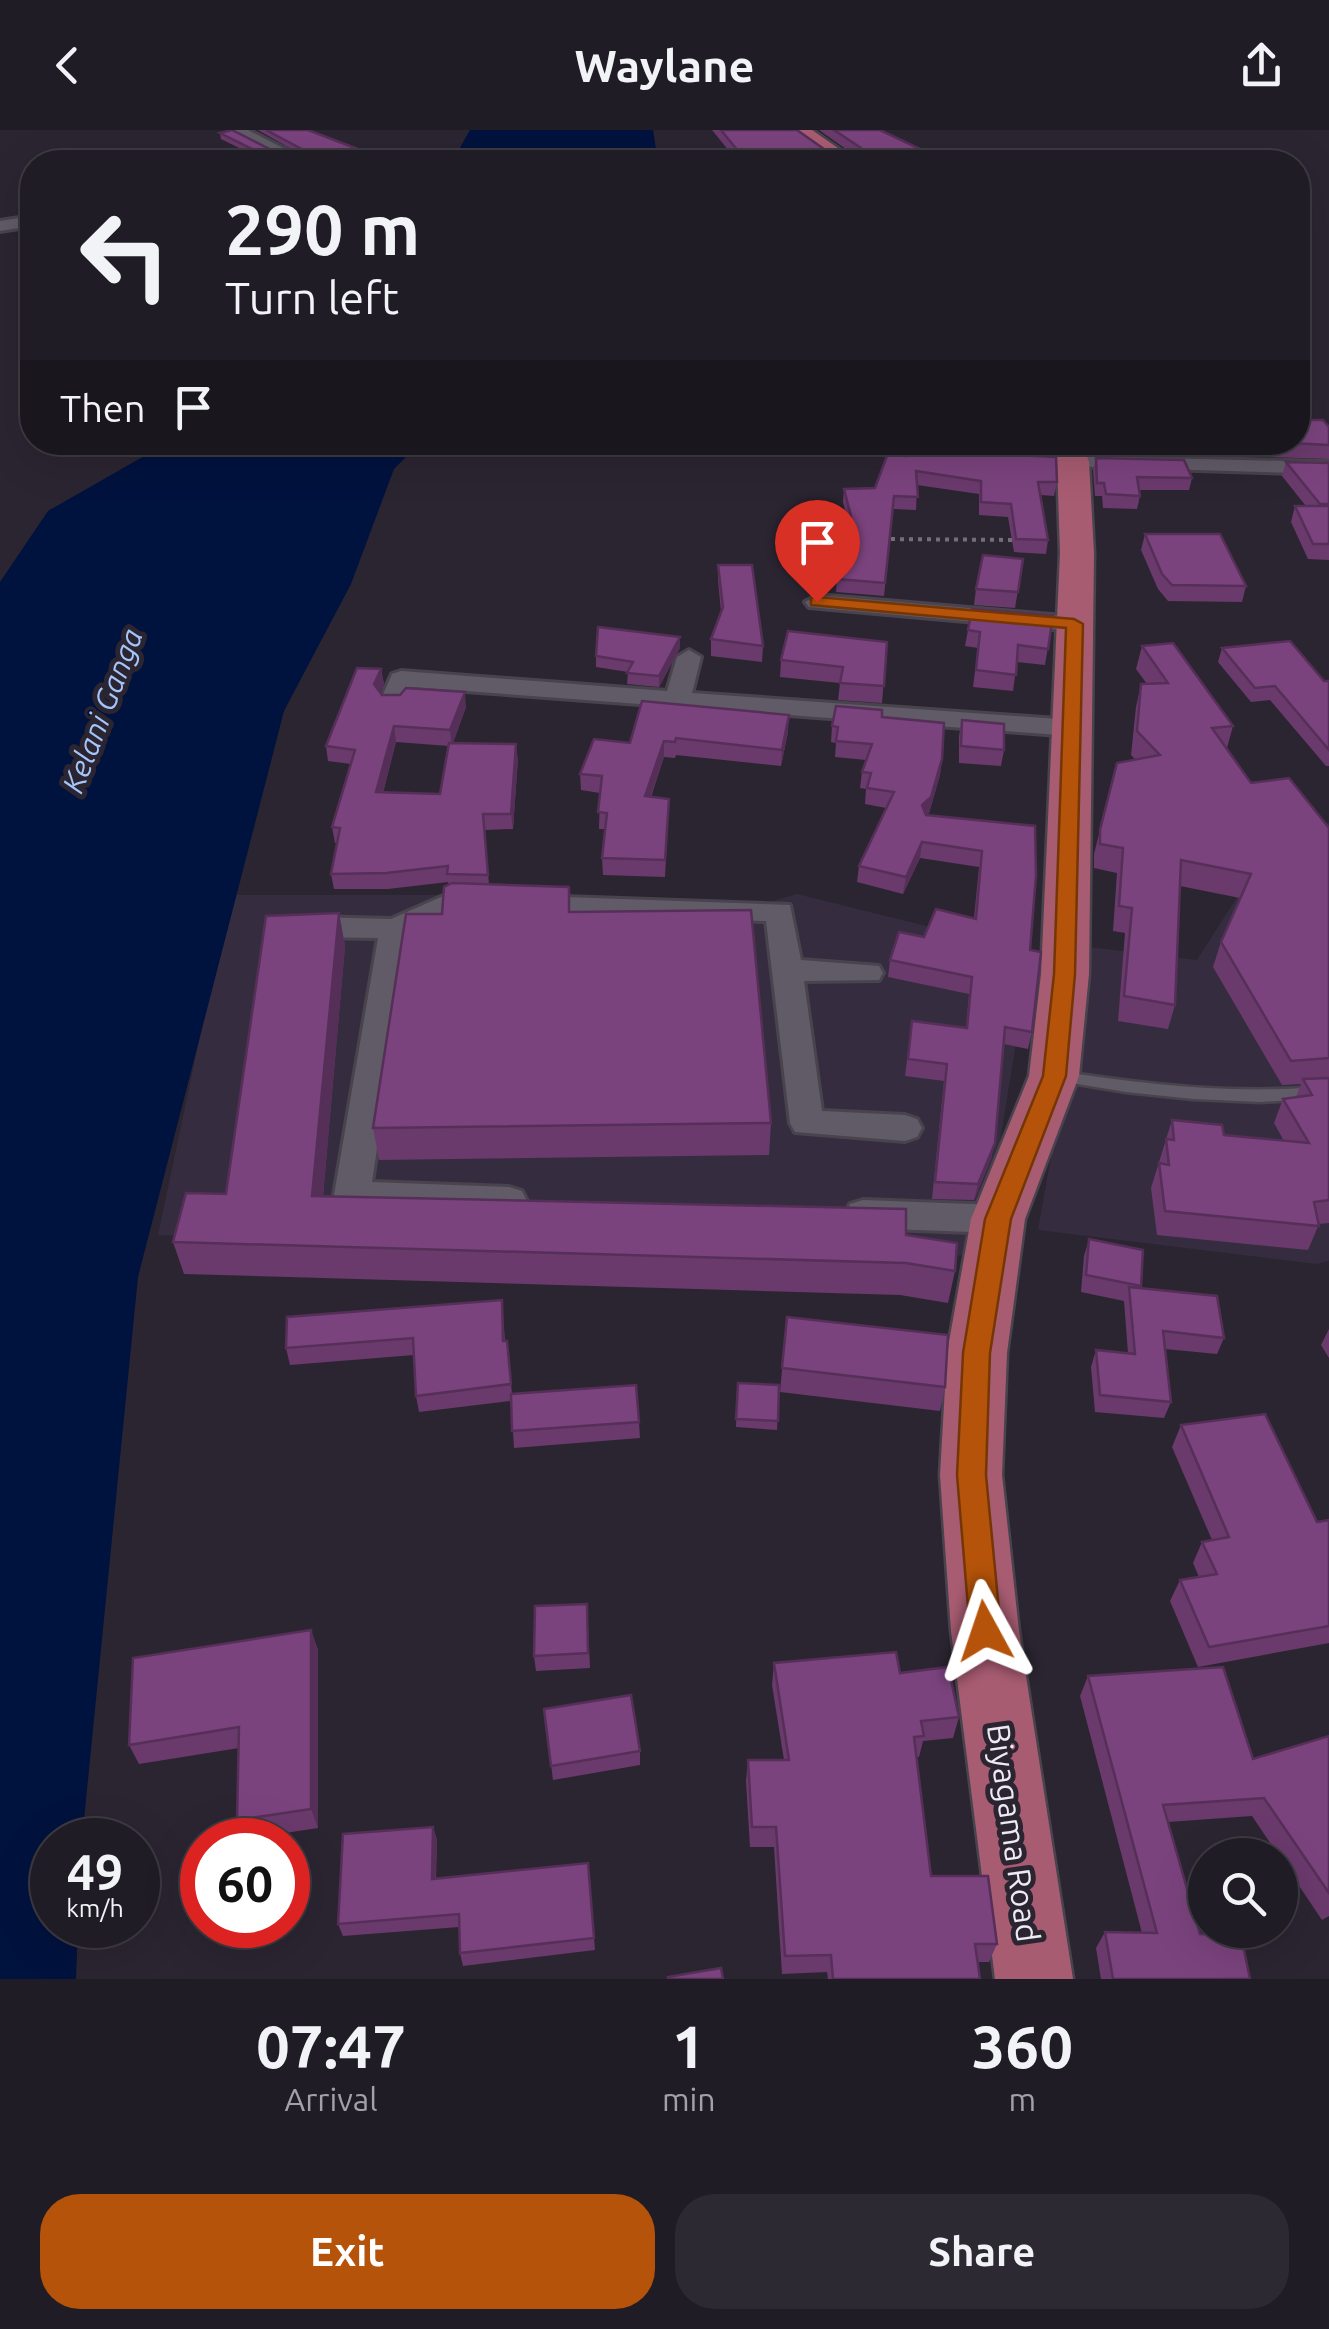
<!DOCTYPE html>
<style>
body{margin:0;font-family:Ubuntu,sans-serif;background:#2d2932;color:#f1f3f6;height:100vh;display:flex;flex-direction:column;font-size:38px;white-space:nowrap}
*{box-sizing:border-box;margin:0}
p{font-size:32px;color:#a2a1a7}
.icon{flex:none;width:55px;height:55px;fill:none;stroke:currentColor;stroke-width:2;stroke-linecap:round;stroke-linejoin:round}
.map{position:relative;height:1849px;overflow:hidden}
.panel{display:flex;flex-direction:column;background:#201c25;flex:1}
.panel>*{flex:none}
.hud{position:absolute;left:20px;top:20px;width:1290px;height:305px;border-radius:40px;box-shadow:0 10px 40px #0002,0 0 0 2px #3d3a42;background:#201c25;color:#f1f3f6;overflow:hidden}
.tools{position:absolute;left:1188px;top:1708px;display:grid;gap:20px}
.tools a{display:grid;place-items:center;width:110px;height:110px;border-radius:50%;background:#201c25;box-shadow:0 10px 40px #0002,0 0 0 2px #3d3a42;font-size:50px}
.speed{position:absolute;left:30px;top:1688px;display:flex;gap:20px;font-size:50px;font-weight:700;text-align:center}
.speed>*{display:grid;place-content:center;width:130px;height:130px;border-radius:50%;background:#201c25;box-shadow:0 10px 40px #0002,0 0 0 2px #3d3a42;line-height:1}
.speed small{font-size:25px;font-weight:400}
.speed .limit{border:15px solid #d22;background:#fff;color:#111}
.pin{position:absolute;display:grid;place-items:center;width:85px;height:85px;color:#fff;margin:-102px -42px;border-radius:50% 50% 50% 0;rotate:-45deg;box-shadow:0 0 10px #0007}
.pin .icon{rotate:45deg}
.me{position:absolute;width:110px;margin:-55px;rotate:355deg;stroke-linejoin:round;filter:drop-shadow(0 0 8px #0008)}
.turn{display:flex;align-items:center;gap:35px;height:210px;padding:0 40px;font-size:45px}
.turn .icon{width:130px;height:130px;stroke-width:2.5}
.turn b{display:block;font-size:70px;line-height:85px}
.then{display:flex;align-items:center;height:95px;padding:0 40px;background:#0003;gap:20px;font-size:38px}
.eta{display:flex;justify-content:space-evenly;align-items:center;height:170px;text-align:center}
.eta b{font-size:60px;font-weight:700;line-height:70px}
.action{display:flex;gap:20px;margin-top:auto;padding:20px 40px}
.action a{flex:1;height:115px;border-radius:40px;background:#b45309;color:#fff;font-size:40px;font-weight:700;line-height:115px;text-align:center}
.action a+a{background:#2d2932;color:#f1f3f6}
header{display:flex;justify-content:space-between;align-items:center;height:130px;padding:0 40px;background:#201c25;font-size:45px;font-weight:700}
.map>svg:first-child{display:block}
.built{fill:#352d3f}
.water{fill:#00123e}
.lines{fill:none;stroke-linecap:round;stroke-linejoin:round}
.service-casing{stroke:#48434d;stroke-width:5}
.minor-casing{stroke:#48434d;stroke-width:6}
.primary-casing{stroke:#48434d;stroke-width:5}
.path{stroke:#736e78;stroke-width:4;stroke-dasharray:4 5;stroke-linecap:butt}
.service{fill:#615b68;fill-rule:evenodd}
.minor{fill:#615b68;fill-rule:evenodd}
.primary{fill:#a85c72;fill-rule:evenodd}
.wall{fill:#6a3a6c;fill-rule:evenodd}
.shaded-wall{fill:#562f58}
.building{fill:#7b437e;stroke:#562f58;stroke-width:2.5}
.route{fill:#b45309;stroke:#753606;stroke-width:2.5}
.labels{text-anchor:middle;stroke-width:10;stroke-linejoin:round;paint-order:stroke}
.far-water-label{font-size:30px;font-style:italic;fill:#a4c5fb;stroke:#2b2531}
.street-label{font-size:32px;fill:#eeeaf2;stroke:#2b2531}
</style>
<header><svg class="icon" aria-label="back" viewBox="0 0 24 24"><path d="M15 5l-7 7 7 7"/></svg>Waylane<svg class="icon" aria-label="share" viewBox="0 0 24 24"><path d="M12 15V3M7 8l5-5 5 5M5 13v7h14v-7"/></svg></header>
<div class="map">
<svg width="1329" height="1849" viewBox="0 0 1329 1849">
<rect width="100%" height="100%" fill="#2b2531"/>
<g class="built">
<path d="M 1329,693 L 1329,1131 L 1317,1134 L 1038,1100 L 1077,881 L 1072,815 L 1197,830 L 1236,769 L 1255,707 Z"/>
<path d="M 797,764 L 1031,822 L 981,1126 L 158,1105 L 230,765 L 519,765 L 732,783 Z"/>
</g>
<g class="water">
<path d="M 470,0 L 653,0 L 658,32 L 452,32 Z"/>
<path d="M 167,313 L 420,313 L 394,339 L 351,454 L 284,581 L 138,1147 L 82,1710 L 52,1710 L 52,1795 L 78,1795 L 76,1849 L 0,1849 L 0,452 L 48,381 Z"/>
</g>
<g class="lines">
<defs>
<path id="service" d="M 1058,941 C 1149,955 1237,965 1329,956 L 1329,968 L 1261,972 L 1193,969 L 1126,962 L 1053,950 L 1050,946 L 1053,942 Z"/>
<g id="minor">
<path d="M 230,0 L 248,0 L 310,32 L 292,32 Z"/>
<path d="M 32,86 L 32,96 L 0,101 L 0,91 Z"/>
<path d="M 1073,326 L 1329,332 L 1329,344 L 1066,336 L 1063,332 Z"/>
<path d="M 817,465 L 1075,487 L 1087,494 L 1075,501 L 809,477 L 805,472 Z"/>
<path d="M 689,520 L 701,527 L 692,563 L 1072,590 L 1085,598 L 1072,606 L 411,557 L 402,576 L 384,576 L 380,571 L 392,544 L 401,541 L 667,561 L 677,527 Z"/>
<path d="M 450,763 L 790,775 L 801,830 L 879,836 L 883,843 L 879,850 L 804,851 L 822,981 L 905,985 L 917,989 L 922,998 L 917,1007 L 905,1011 L 795,1002 L 790,993 L 766,791 L 455,782 L 409,804 L 372,1052 L 509,1057 L 522,1061 L 527,1071 L 522,1081 L 509,1085 L 352,1079 L 340,1075 L 334,1065 L 378,808 L 312,807 L 301,804 L 297,797 L 301,790 L 312,787 L 391,789 Z"/>
<path d="M 863,1070 L 998,1075 L 1011,1079 L 1016,1089 L 1011,1099 L 998,1103 L 863,1098 L 850,1094 L 845,1084 L 850,1074 Z"/>
</g>
<g id="primary">
<path d="M 786,0 L 812,0 L 858,32 L 832,32 Z"/>
<path d="M 1050,312 L 1082,312 L 1089,332 L 1094,423 L 1089,844 L 1079,946 L 1025,1089 L 1007,1223 L 1002,1345 L 1019,1501 L 1073,1849 L 995,1849 L 951,1501 L 940,1345 L 947,1223 L 971,1089 L 1029,946 L 1041,844 L 1060,423 L 1057,332 Z"/>
</g>
</defs>
<use href="#service" class="service-casing"/>
<use href="#minor" class="minor-casing"/>
<use href="#primary" class="primary-casing"/>
<path class="path" d="M 882,409 L 1019,410"/>
<use href="#service" class="service"/>
<use href="#minor" class="minor"/>
<use href="#primary" class="primary"/>
</g>
<g class="wall">
<path d="M 258,0 L 308,0 L 359,25 L 314,32 Z"/>
<path d="M 712,0 L 797,0 L 831,24 L 853,24 L 819,0 L 880,0 L 941,29 L 1015,32 L 738,32 Z"/>
<path d="M 220,3 L 289,29 L 289,32 L 268,32 L 221,9 Z"/>
<path d="M 1303,290 L 1329,297 L 1329,329 L 1267,327 L 1260,318 L 1260,312 L 1298,312 Z"/>
<path d="M 904,312 L 997,312 L 997,324 L 1057,352 L 1054,366 L 1041,365 L 1048,410 L 1046,424 L 1014,422 L 1008,387 L 979,385 L 979,364 L 917,355 L 916,380 L 893,379 L 884,466 L 836,462 L 837,449 L 848,393 L 843,372 L 844,359 L 875,358 L 904,325 Z"/>
<path d="M 1098,312 L 1213,312 L 1210,325 L 1103,323 Z"/>
<path d="M 1096,328 L 1192,348 L 1189,360 L 1139,360 L 1140,366 L 1137,379 L 1103,378 L 1102,366 L 1095,366 L 1093,341 Z"/>
<path d="M 1286,332 L 1329,333 L 1329,430 L 1308,429 L 1291,392 L 1295,376 L 1306,376 L 1282,346 Z"/>
<path d="M 1145,404 L 1246,456 L 1242,472 L 1168,471 L 1158,459 L 1141,420 Z"/>
<path d="M 1023,429 L 1015,478 L 974,475 L 976,459 Z"/>
<path d="M 718,435 L 763,516 L 762,532 L 711,526 L 711,509 L 721,481 L 718,451 Z"/>
<path d="M 1053,486 L 1045,535 L 1017,532 L 1013,561 L 973,557 L 978,518 L 965,516 L 968,500 Z"/>
<path d="M 680,507 L 680,518 L 659,557 L 627,554 L 628,542 L 596,537 L 596,526 Z"/>
<path d="M 887,512 L 882,573 L 838,570 L 840,553 L 780,547 L 781,530 Z"/>
<path d="M 1142,516 L 1233,596 L 1227,618 L 1251,653 L 1329,698 L 1329,1093 L 1319,1094 L 1308,1120 L 1157,1105 L 1151,1058 L 1172,990 L 1224,1005 L 1284,1011 L 1274,993 L 1283,969 L 1296,967 L 1301,954 L 1282,955 L 1213,837 L 1221,812 L 1240,768 L 1180,756 L 1175,875 L 1168,899 L 1118,891 L 1125,803 L 1113,801 L 1117,743 L 1094,738 L 1094,724 L 1100,700 L 1136,630 L 1131,625 L 1136,577 L 1141,554 L 1147,554 L 1136,539 Z"/>
<path d="M 1222,518 L 1324,551 L 1329,551 L 1329,636 L 1326,636 L 1270,570 L 1251,572 L 1218,532 Z"/>
<path d="M 381,539 L 384,554 L 380,562 L 382,565 L 466,577 L 453,613 L 518,629 L 513,699 L 485,700 L 489,755 L 570,782 L 771,993 L 769,1025 L 379,1030 L 373,998 L 442,784 L 449,755 L 448,752 L 388,759 L 334,759 L 331,744 L 337,713 L 335,713 L 332,697 L 351,634 L 328,631 L 326,616 ZM 396,612 L 449,616 L 440,664 L 383,663 Z"/>
<path d="M 642,571 L 788,602 L 781,636 L 676,625 L 675,628 L 664,627 L 651,667 L 669,669 L 665,747 L 603,745 L 602,728 L 606,699 L 599,699 L 600,663 L 581,660 L 580,644 L 630,613 Z"/>
<path d="M 882,587 L 942,629 L 940,645 L 929,683 L 926,685 L 1035,696 L 1030,820 L 1032,902 L 1028,919 L 1004,914 L 991,1029 L 974,1070 L 932,1069 L 944,951 L 905,946 L 912,891 L 966,898 L 969,864 L 888,847 L 890,830 L 924,807 L 974,788 L 979,737 L 920,728 L 903,764 L 857,752 L 859,736 L 886,678 L 865,674 L 866,659 L 860,658 L 862,642 L 866,630 L 835,627 L 836,613 L 831,612 L 832,596 Z"/>
<path d="M 962,590 L 1004,620 L 1001,636 L 959,633 L 959,606 Z"/>
<path d="M 339,783 L 345,816 L 323,1066 L 906,1105 L 955,1141 L 948,1173 L 900,1165 L 184,1144 L 173,1112 L 226,1064 Z"/>
<path d="M 1089,1109 L 1143,1120 L 1140,1158 L 1224,1208 L 1217,1224 L 1165,1219 L 1171,1272 L 1164,1288 L 1095,1282 L 1091,1237 L 1096,1220 L 1128,1223 L 1124,1171 L 1081,1162 L 1084,1126 Z"/>
<path d="M 502,1170 L 505,1211 L 507,1211 L 512,1264 L 639,1292 L 640,1308 L 514,1318 L 511,1271 L 419,1282 L 416,1266 L 414,1225 L 290,1235 L 286,1218 Z"/>
<path d="M 787,1187 L 945,1257 L 940,1281 L 780,1262 Z"/>
<path d="M 1329,1199 L 1329,1228 L 1321,1215 Z"/>
<path d="M 738,1253 L 779,1255 L 777,1300 L 736,1297 Z"/>
<path d="M 1181,1295 L 1317,1392 L 1329,1390 L 1329,1513 L 1198,1537 L 1170,1471 L 1180,1450 L 1199,1447 L 1193,1433 L 1202,1412 L 1212,1410 L 1172,1317 Z"/>
<path d="M 587,1474 L 590,1538 L 536,1541 L 534,1526 Z"/>
<path d="M 311,1500 L 318,1520 L 318,1698 L 246,1709 L 237,1690 L 239,1618 L 139,1634 L 129,1615 Z"/>
<path d="M 774,1533 L 900,1543 L 959,1587 L 953,1608 L 923,1611 L 919,1627 L 917,1627 L 931,1746 L 997,1814 L 989,1832 L 978,1832 L 980,1849 L 828,1849 L 827,1842 L 782,1844 L 774,1717 L 750,1717 L 746,1651 L 748,1630 L 784,1630 L 772,1555 Z"/>
<path d="M 1088,1546 L 1253,1629 L 1329,1606 L 1329,1786 L 1322,1790 L 1252,1686 L 1168,1692 L 1200,1804 L 1250,1849 L 1101,1849 L 1096,1818 L 1105,1802 L 1142,1803 L 1080,1566 Z"/>
<path d="M 544,1579 L 640,1621 L 640,1635 L 553,1650 Z"/>
<path d="M 433,1697 L 437,1710 L 436,1749 L 588,1733 L 595,1820 L 463,1836 L 460,1823 L 459,1797 L 343,1806 L 338,1794 Z"/>
</g>
<g class="shaded-wall">
<path d="M 358,19 L 359,25 L 314,32 L 313,25 Z"/>
<path d="M 680,507 L 680,518 L 659,557 L 659,546 Z"/>
<path d="M 381,539 L 384,554 L 377,569 L 374,554 Z"/>
<path d="M 465,562 L 466,577 L 452,616 L 450,600 Z"/>
<path d="M 789,585 L 788,602 L 781,636 L 782,620 Z"/>
<path d="M 394,596 L 396,612 L 379,678 L 376,662 Z"/>
<path d="M 664,611 L 664,627 L 645,682 L 645,666 Z"/>
<path d="M 516,614 L 518,629 L 513,699 L 511,684 Z"/>
<path d="M 942,629 L 940,645 L 929,683 L 920,691 L 922,675 Z"/>
<path d="M 922,712 L 920,728 L 903,764 L 906,747 Z"/>
<path d="M 339,783 L 345,816 L 320,1098 L 312,1066 Z"/>
<path d="M 995,1013 L 991,1029 L 974,1070 L 978,1054 Z"/>
<path d="M 311,1500 L 318,1520 L 318,1698 L 311,1679 Z"/>
<path d="M 433,1697 L 437,1710 L 435,1762 L 432,1749 Z"/>
</g>
<g class="building">
<path d="M 232,0 L 289,29 L 276,31 L 220,3 Z"/>
<path d="M 266,0 L 308,0 L 358,19 L 313,25 Z"/>
<path d="M 721,0 L 797,0 L 831,24 L 862,24 L 861,18 L 834,0 L 880,0 L 941,29 L 1004,25 L 1015,32 L 747,32 Z"/>
<path d="M 1298,281 L 1302,282 L 1303,290 L 1323,290 L 1329,297 L 1329,315 L 1271,312 L 1298,312 Z"/>
<path d="M 906,312 L 997,312 L 997,324 L 1056,327 L 1057,352 L 1038,352 L 1048,410 L 1016,409 L 1011,374 L 981,372 L 981,351 L 916,341 L 918,367 L 894,366 L 885,453 L 837,449 L 846,393 L 853,394 L 844,359 L 875,358 L 888,323 L 906,326 Z"/>
<path d="M 1096,328 L 1184,330 L 1192,348 L 1137,347 L 1140,366 L 1106,364 L 1104,353 L 1097,353 Z"/>
<path d="M 1286,332 L 1329,333 L 1329,374 L 1320,374 Z"/>
<path d="M 1295,376 L 1329,376 L 1329,414 L 1313,414 Z"/>
<path d="M 1145,404 L 1220,404 L 1246,456 L 1172,455 L 1162,444 Z"/>
<path d="M 983,425 L 1023,429 L 1018,462 L 976,459 Z"/>
<path d="M 718,435 L 752,435 L 763,516 L 711,509 L 723,477 Z"/>
<path d="M 972,479 L 1053,486 L 1048,519 L 1018,515 L 1016,545 L 976,540 L 980,502 L 968,500 Z"/>
<path d="M 598,497 L 680,507 L 659,546 L 627,543 L 633,532 L 596,526 Z"/>
<path d="M 788,501 L 887,512 L 884,556 L 840,553 L 843,537 L 781,530 Z"/>
<path d="M 1290,511 L 1324,551 L 1329,551 L 1329,620 L 1275,556 L 1255,558 L 1222,518 Z"/>
<path d="M 1173,513 L 1233,596 L 1212,598 L 1251,653 L 1289,648 L 1329,698 L 1329,928 L 1291,931 L 1221,812 L 1251,744 L 1181,730 L 1175,875 L 1124,866 L 1132,778 L 1119,776 L 1123,718 L 1100,714 L 1100,700 L 1117,633 L 1160,625 L 1137,601 L 1141,554 L 1168,553 L 1142,516 Z"/>
<path d="M 357,538 L 381,539 L 374,554 L 382,565 L 400,565 L 406,558 L 465,562 L 450,600 L 394,596 L 376,662 L 440,664 L 449,613 L 516,614 L 511,684 L 483,684 L 488,745 L 447,744 L 448,736 L 386,743 L 331,744 L 340,698 L 332,697 L 355,620 L 326,616 Z"/>
<path d="M 642,571 L 789,585 L 782,620 L 676,608 L 675,612 L 664,611 L 645,666 L 669,669 L 665,730 L 602,728 L 607,683 L 598,682 L 602,646 L 580,644 L 594,609 L 630,613 Z"/>
<path d="M 836,576 L 882,580 L 882,587 L 944,593 L 942,629 L 931,667 L 922,675 L 926,685 L 1035,696 L 1036,745 L 1030,820 L 1041,822 L 1032,902 L 1005,897 L 995,1013 L 978,1054 L 935,1052 L 947,934 L 908,929 L 912,891 L 967,898 L 972,847 L 890,830 L 899,802 L 924,807 L 936,779 L 976,789 L 982,721 L 922,712 L 906,747 L 859,736 L 894,662 L 867,658 L 871,643 L 862,642 L 872,614 L 836,611 L 838,597 L 832,596 Z"/>
<path d="M 962,590 L 1004,594 L 1004,620 L 961,616 Z"/>
<path d="M 452,753 L 569,757 L 569,782 L 751,780 L 771,993 L 373,998 L 406,784 L 442,784 L 444,757 Z"/>
<path d="M 339,783 L 312,1066 L 906,1079 L 906,1105 L 957,1113 L 955,1141 L 906,1133 L 173,1112 L 186,1063 L 226,1064 L 266,786 Z"/>
<path d="M 1329,948 L 1329,1070 L 1314,1072 L 1319,1096 L 1165,1081 L 1159,1033 L 1169,1035 L 1166,1009 L 1174,1010 L 1172,990 L 1222,995 L 1224,1005 L 1309,1013 L 1283,969 L 1312,965 L 1303,949 Z"/>
<path d="M 1089,1109 L 1143,1120 L 1141,1156 L 1086,1145 Z"/>
<path d="M 1129,1157 L 1217,1166 L 1224,1208 L 1163,1201 L 1171,1272 L 1100,1265 L 1096,1220 L 1135,1224 Z"/>
<path d="M 502,1170 L 503,1211 L 507,1211 L 511,1254 L 416,1266 L 413,1208 L 286,1218 L 287,1187 Z"/>
<path d="M 787,1187 L 948,1205 L 945,1257 L 782,1238 Z"/>
<path d="M 738,1253 L 779,1255 L 778,1291 L 736,1289 Z"/>
<path d="M 636,1255 L 639,1292 L 512,1301 L 511,1264 Z"/>
<path d="M 1265,1284 L 1317,1392 L 1329,1390 L 1329,1496 L 1209,1517 L 1180,1450 L 1217,1444 L 1202,1412 L 1229,1407 L 1181,1295 Z"/>
<path d="M 587,1474 L 588,1523 L 534,1526 L 535,1476 Z"/>
<path d="M 311,1500 L 311,1679 L 237,1690 L 239,1597 L 129,1615 L 133,1528 Z"/>
<path d="M 896,1522 L 900,1543 L 948,1537 L 959,1587 L 921,1591 L 924,1606 L 914,1607 L 931,1746 L 988,1746 L 997,1814 L 975,1814 L 980,1849 L 833,1849 L 831,1825 L 785,1826 L 776,1697 L 752,1697 L 748,1630 L 789,1630 L 774,1533 Z"/>
<path d="M 1223,1537 L 1253,1629 L 1329,1606 L 1329,1763 L 1264,1668 L 1163,1675 L 1200,1804 L 1241,1805 L 1250,1849 L 1113,1849 L 1105,1802 L 1157,1803 L 1088,1546 Z"/>
<path d="M 631,1565 L 640,1621 L 551,1636 L 544,1579 Z"/>
<path d="M 433,1697 L 432,1749 L 588,1733 L 594,1808 L 460,1823 L 459,1784 L 338,1794 L 343,1704 Z"/>
<path d="M 721,1838 L 723,1849 L 668,1849 L 668,1847 Z"/>
</g>
<path class="route" d="M 817,467 L 1074,489 L 1083,494 L 1075,844 L 1066,946 L 1011,1089 L 990,1223 L 986,1345 L 1001,1501 L 996,1511 L 985,1516 L 974,1511 L 970,1501 L 957,1345 L 963,1223 L 985,1089 L 1043,946 L 1054,844 L 1066,498 L 811,475 L 811,468 Z"/>
<g class="labels">
<g class="far-water-label">
<text transform="translate(103 581) rotate(-69)" y="10">Kelani Ganga</text>
</g>
<g class="street-label">
<text transform="translate(1013 1703) rotate(82)" y="11">Biyagama Road</text>
</g>
</g>
</svg>
<div class="tools">
<a><svg class="icon" aria-label="search" viewBox="0 0 24 24"><circle cx="10" cy="10" r="6"/><path d="M15 15l6 6"/></svg></a>
</div>
<div class="speed"><div>49<small>km/h</small></div><div class="limit">60</div></div>
<div class="pin" style="left:817px;top:472px;background:#d93025"><svg class="icon" aria-label="arrive" viewBox="0 0 24 24"><path d="M6 21V4h12l-3 4 3 4H6"/></svg></div>
<svg class="me" style="left:985px;top:1501px" viewBox="-20 -20 40 40"><path d="M0-17L14 15 0 8-14 15z" fill="#b45309" stroke="#fff" stroke-width="4"/></svg>
<div class="hud">
<div class="turn"><svg class="icon" aria-label="left" viewBox="0 0 24 24"><path d="M17 20v-9H6M10 6l-5 5 5 5"/></svg><div><b>290 m</b>Turn left</div></div>
<div class="then">Then<svg class="icon" aria-label="arrive" viewBox="0 0 24 24"><path d="M6 21V4h12l-3 4 3 4H6"/></svg></div>
</div>
</div>
<section class="panel">
<div class="eta">
<div><b>07:47</b><p>Arrival</p></div>
<div><b>1</b><p>min</p></div>
<div><b>360</b><p>m</p></div>
</div>
<div class="action"><a>Exit</a><a>Share</a></div>
</section>
